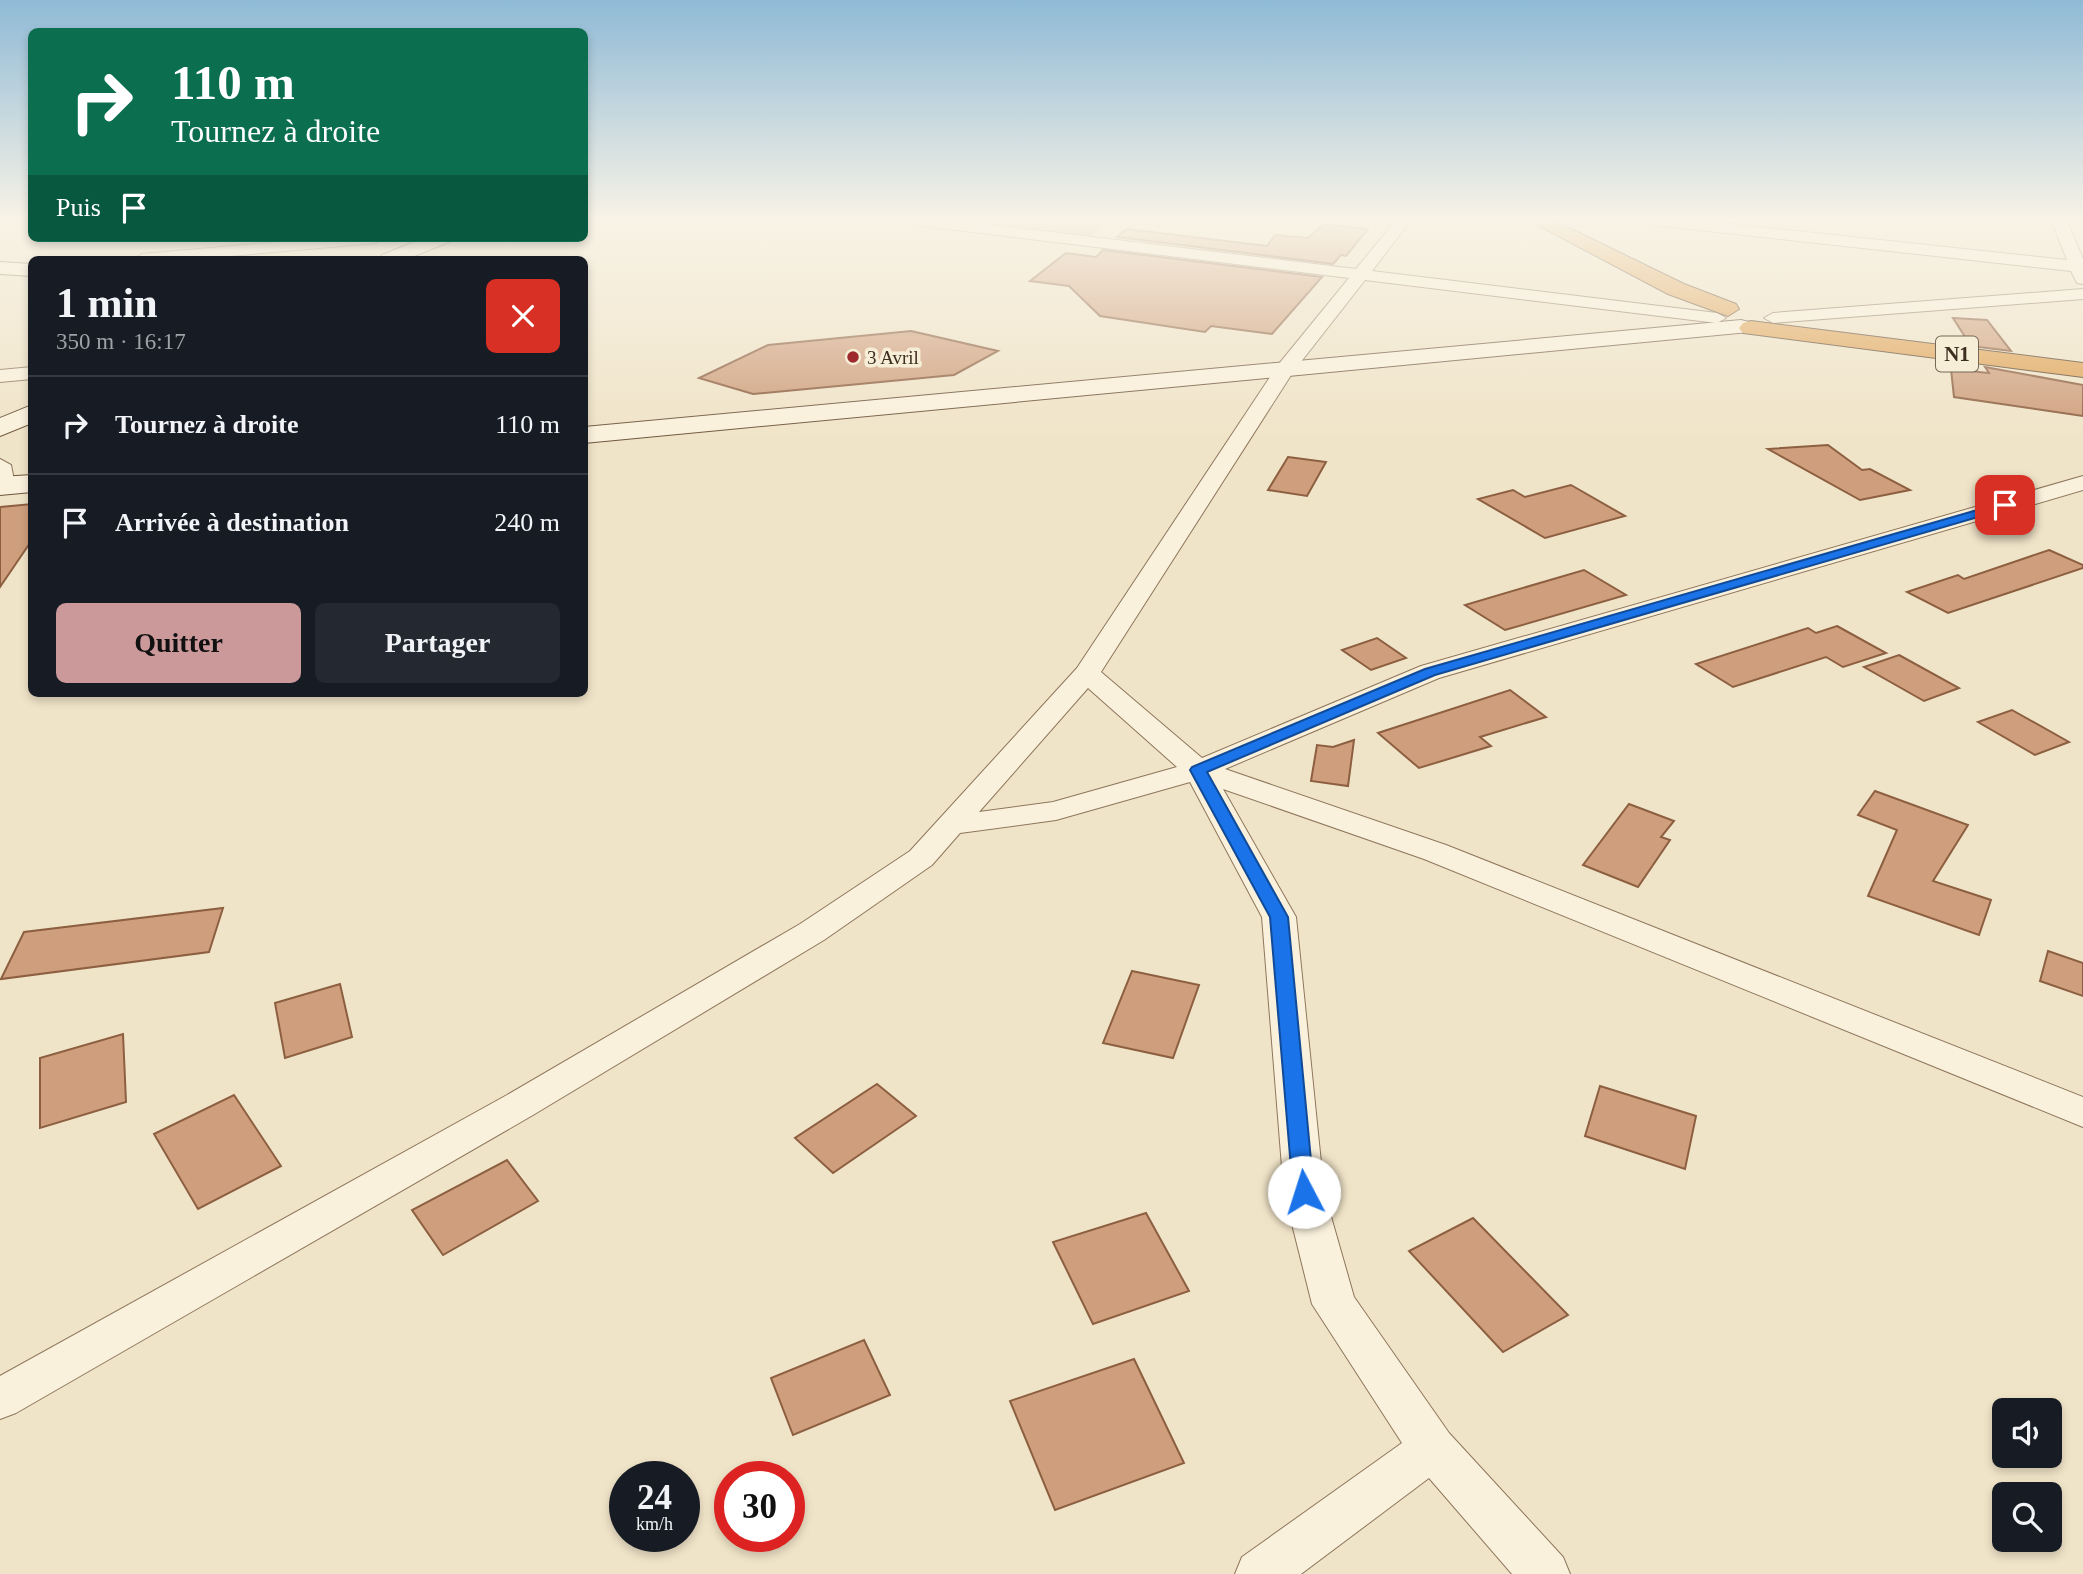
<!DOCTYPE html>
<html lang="fr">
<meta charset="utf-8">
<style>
body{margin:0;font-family:"Times New Roman",serif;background:#242831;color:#f1f3f6;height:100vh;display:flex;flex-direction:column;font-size:26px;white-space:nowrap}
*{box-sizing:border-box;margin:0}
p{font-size:23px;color:#9ea1a6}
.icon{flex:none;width:38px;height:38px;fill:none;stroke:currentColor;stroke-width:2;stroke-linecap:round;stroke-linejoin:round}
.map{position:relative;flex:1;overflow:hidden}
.panel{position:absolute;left:28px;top:256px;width:560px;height:441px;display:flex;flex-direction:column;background:#171b24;border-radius:10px;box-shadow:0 4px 10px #0003}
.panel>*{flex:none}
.guide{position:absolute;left:28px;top:28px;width:560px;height:214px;border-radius:10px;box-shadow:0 4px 10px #0003;background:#0b6e4f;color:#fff;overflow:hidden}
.tools{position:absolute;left:1992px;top:1398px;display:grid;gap:14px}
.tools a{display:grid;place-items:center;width:70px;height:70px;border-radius:10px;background:#171b24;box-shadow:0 4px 10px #0003;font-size:35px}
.speed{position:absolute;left:609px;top:1461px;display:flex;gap:14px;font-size:35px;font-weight:700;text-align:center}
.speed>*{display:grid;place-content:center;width:91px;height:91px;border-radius:50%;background:#171b24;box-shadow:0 4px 10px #0003;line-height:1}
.speed small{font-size:18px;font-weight:400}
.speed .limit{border:10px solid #d22;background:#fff;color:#111}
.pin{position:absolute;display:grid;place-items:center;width:60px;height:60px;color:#fff;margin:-30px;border-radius:14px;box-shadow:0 4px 10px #0006}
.me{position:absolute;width:77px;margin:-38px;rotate:355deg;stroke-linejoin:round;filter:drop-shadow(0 0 5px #0008)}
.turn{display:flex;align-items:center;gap:24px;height:147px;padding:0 28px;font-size:32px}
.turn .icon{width:91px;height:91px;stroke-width:2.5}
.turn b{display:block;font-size:49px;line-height:60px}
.then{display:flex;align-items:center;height:66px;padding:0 28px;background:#0003;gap:14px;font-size:26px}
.round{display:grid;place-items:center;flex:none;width:74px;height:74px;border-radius:10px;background:#242831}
.headline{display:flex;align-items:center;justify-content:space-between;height:119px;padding:0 28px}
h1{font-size:42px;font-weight:700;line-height:52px}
.primary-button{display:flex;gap:14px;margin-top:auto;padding:14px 28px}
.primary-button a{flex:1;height:80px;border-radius:10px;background:#cc999b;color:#111;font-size:28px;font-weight:700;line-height:80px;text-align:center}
.primary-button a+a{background:#242831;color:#f1f3f6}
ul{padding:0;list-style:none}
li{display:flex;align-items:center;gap:21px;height:98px;padding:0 28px;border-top:2px solid #363941}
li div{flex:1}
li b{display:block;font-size:26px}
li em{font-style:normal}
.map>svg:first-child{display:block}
.cemetery{fill:#bfc49a}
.building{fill:#cf9f7d;stroke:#8d5f41;stroke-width:2}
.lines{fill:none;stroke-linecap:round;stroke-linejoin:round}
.street-casing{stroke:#8d765c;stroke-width:2}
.secondary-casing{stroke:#6f573f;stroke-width:2}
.highway-casing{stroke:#5b4430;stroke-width:2}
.street{fill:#faf1dc;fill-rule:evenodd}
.secondary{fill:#faf1dc;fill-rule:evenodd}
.highway{fill:#e0a458;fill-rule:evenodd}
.route{fill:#1a73e8;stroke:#114b97;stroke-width:2}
.poi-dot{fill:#9e2a2b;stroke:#f7eed8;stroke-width:2.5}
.labels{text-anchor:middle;stroke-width:7;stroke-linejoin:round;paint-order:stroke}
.far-poi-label{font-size:19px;fill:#3d2e20;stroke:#f7eed8;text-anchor:start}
.shield{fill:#f7eed8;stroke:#756857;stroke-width:2}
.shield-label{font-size:21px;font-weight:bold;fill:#3d2e20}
</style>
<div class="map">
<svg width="2083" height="1574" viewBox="0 0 2083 1574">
<rect width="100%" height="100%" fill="#f0e4c8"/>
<path class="cemetery" d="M 950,219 L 1113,219 L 1091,236 Z"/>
<g class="building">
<path d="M 1324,224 L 1368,229 L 1346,256 L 1341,255 L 1333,264 L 1117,237 L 1127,229 L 1267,246 L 1275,235 L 1308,238 Z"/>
<path d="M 1103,250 L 1322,277 L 1272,334 L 1211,326 L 1205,332 L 1100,316 L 1069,286 L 1030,281 L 1066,253 L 1096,257 Z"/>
<path d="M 1953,318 L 1987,320 L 2011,351 L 1971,346 Z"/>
<path d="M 911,331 L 998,351 L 954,375 L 753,394 L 699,378 L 768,345 Z"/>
<path d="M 1985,367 L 2083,385 L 2083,416 L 1954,397 L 1951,369 L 1989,373 Z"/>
<path d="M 1828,445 L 1862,470 L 1870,469 L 1910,490 L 1860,500 L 1768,449 Z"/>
<path d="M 1288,457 L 1326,462 L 1307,496 L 1268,490 Z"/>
<path d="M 1571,485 L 1625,516 L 1545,538 L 1478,499 L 1513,490 L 1525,497 Z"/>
<path d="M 32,504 L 32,540 L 0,587 L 0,507 Z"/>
<path d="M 2049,550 L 2083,565 L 2083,568 L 1948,613 L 1907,592 L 1958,575 L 1964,579 Z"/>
<path d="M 1584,570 L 1626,595 L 1505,630 L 1465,605 Z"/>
<path d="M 1837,626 L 1886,653 L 1843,667 L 1826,657 L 1733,687 L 1696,664 L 1808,628 L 1816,633 Z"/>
<path d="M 1377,638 L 1406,658 L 1371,670 L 1342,650 Z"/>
<path d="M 1899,655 L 1959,688 L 1924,701 L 1864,667 Z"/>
<path d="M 1510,690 L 1546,717 L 1480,737 L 1491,746 L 1419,768 L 1378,733 Z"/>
<path d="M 2012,710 L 2069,742 L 2035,755 L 1978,722 Z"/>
<path d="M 1354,740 L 1348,786 L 1311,781 L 1317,745 L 1333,747 Z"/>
<path d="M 1875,791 L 1968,825 L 1933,881 L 1991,900 L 1979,935 L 1868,896 L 1897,830 L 1858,815 Z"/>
<path d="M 1629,804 L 1674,821 L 1661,837 L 1670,840 L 1638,887 L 1583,865 Z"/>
<path d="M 223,908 L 209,952 L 1,979 L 24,932 Z"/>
<path d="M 2048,951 L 2083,963 L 2083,996 L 2040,981 Z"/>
<path d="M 1132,971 L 1199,985 L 1173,1058 L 1103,1043 Z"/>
<path d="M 340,984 L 352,1037 L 285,1058 L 275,1003 Z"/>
<path d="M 123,1034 L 126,1102 L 40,1128 L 40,1058 Z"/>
<path d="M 877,1084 L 916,1116 L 833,1173 L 795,1138 Z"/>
<path d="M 1600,1086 L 1696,1116 L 1685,1169 L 1585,1136 Z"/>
<path d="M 234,1095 L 281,1166 L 198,1209 L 154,1134 Z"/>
<path d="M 507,1160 L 538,1201 L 443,1255 L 412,1210 Z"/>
<path d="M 1146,1213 L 1189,1291 L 1093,1324 L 1053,1242 Z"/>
<path d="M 1473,1218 L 1568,1315 L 1503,1352 L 1409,1251 Z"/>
<path d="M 864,1340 L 890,1395 L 793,1435 L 771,1378 Z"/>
<path d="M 1134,1359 L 1184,1463 L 1055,1510 L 1010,1401 Z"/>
</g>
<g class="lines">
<defs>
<g id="street">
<path d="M 900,219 L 944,219 L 1356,269 L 1397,219 L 1412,219 L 1372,271 L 1717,313 L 1726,318 L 1717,323 L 1365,280 L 1293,372 L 1101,672 L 1202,758 L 1421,666 L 2083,476 L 2083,490 L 1439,678 L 1225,769 L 1446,845 L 2083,1097 L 2083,1127 L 1424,859 L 1223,789 L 1296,917 L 1324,1192 L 1354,1297 L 1449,1433 L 1563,1557 L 1570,1574 L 1512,1574 L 1429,1478 L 1301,1574 L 1235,1574 L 1242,1557 L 1402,1443 L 1312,1304 L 1284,1192 L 1262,917 L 1190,782 L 1056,820 L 960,833 L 932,865 L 824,940 L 533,1115 L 16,1413 L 0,1419 L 0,1376 L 507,1095 L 800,924 L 910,851 L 1077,668 L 1278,365 L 1349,278 L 908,224 ZM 1088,688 L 1177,767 L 1053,802 L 979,812 Z"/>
<path d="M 1637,219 L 1685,219 L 2067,260 L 2051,219 L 2066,219 L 2083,259 L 2083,284 L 2077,283 L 2071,271 L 1645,224 Z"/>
<path d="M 323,238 L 384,238 L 376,243 L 196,259 L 134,259 L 142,254 Z"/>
<path d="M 2083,289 L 2083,299 L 1773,323 L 1764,318 L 1773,313 Z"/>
<path d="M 32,367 L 32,379 L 0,382 L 0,370 Z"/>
<path d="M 0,459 L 11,465 L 15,485 L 4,492 L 0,491 Z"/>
</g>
<g id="secondary">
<path d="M 424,238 L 452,238 L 449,242 L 407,259 L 379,259 L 382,255 Z"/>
<path d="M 0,262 L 32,264 L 32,276 L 0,274 Z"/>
<path d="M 1741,320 L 1749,322 L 1753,327 L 1749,332 L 584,443 L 584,427 Z"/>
<path d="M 32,405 L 32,423 L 0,436 L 0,418 Z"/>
<path d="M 32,475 L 32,492 L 0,495 L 0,477 Z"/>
</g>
<g id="highway">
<path d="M 1526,219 L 1551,219 L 1684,284 L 1736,304 L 1739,309 L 1728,316 L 1668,294 Z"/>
<path d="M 1751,321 L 2083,363 L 2083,377 L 1743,333 L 1739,328 L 1743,323 Z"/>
</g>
</defs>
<use href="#street" class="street-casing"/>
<use href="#secondary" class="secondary-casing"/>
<use href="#highway" class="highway-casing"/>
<use href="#street" class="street"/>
<use href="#secondary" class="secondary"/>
<use href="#highway" class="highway"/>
</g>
<linearGradient id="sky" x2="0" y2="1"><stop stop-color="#8fbad6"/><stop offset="0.5" stop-color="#f8f3e6"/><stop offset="1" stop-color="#f8f3e6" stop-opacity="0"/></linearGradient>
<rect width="2083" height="439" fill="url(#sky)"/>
<path class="route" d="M 2005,502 L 2009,503 L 2009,508 L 1435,675 L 1207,772 L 1288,917 L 1314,1192 L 1311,1198 L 1304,1200 L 1296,1198 L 1293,1192 L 1270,917 L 1190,770 L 1192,767 L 1425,669 Z"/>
<circle class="poi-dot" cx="853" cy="357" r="7"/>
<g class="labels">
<g class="far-poi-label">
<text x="867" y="364">3 Avril</text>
</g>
<rect class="shield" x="1936" y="336.5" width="42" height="35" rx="5"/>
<g class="shield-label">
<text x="1957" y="361">N1</text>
</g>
</g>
</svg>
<div class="tools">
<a><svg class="icon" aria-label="sound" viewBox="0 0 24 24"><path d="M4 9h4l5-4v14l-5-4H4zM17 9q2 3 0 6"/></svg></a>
<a><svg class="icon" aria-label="search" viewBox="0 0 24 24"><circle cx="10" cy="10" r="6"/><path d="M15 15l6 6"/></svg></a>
</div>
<div class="speed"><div>24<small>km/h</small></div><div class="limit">30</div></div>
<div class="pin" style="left:2005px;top:505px;background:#d93025"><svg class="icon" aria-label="arrive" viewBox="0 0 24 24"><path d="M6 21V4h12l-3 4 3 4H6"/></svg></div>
<svg class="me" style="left:1304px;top:1192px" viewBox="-20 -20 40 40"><circle r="19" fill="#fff"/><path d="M0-13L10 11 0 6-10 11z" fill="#1a73e8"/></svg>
<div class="guide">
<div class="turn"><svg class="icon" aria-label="right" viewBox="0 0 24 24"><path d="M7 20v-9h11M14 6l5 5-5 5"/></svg><div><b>110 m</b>Tournez à droite</div></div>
<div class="then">Puis<svg class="icon" aria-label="arrive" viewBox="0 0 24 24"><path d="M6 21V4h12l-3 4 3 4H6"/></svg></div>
</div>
<section class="panel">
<div class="headline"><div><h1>1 min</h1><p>350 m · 16:17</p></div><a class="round" style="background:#d93025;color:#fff"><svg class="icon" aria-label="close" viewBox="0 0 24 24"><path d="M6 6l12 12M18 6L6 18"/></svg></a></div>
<ul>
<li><svg class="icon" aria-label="right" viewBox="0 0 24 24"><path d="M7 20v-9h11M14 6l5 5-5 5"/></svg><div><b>Tournez à droite</b></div><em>110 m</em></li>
<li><svg class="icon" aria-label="arrive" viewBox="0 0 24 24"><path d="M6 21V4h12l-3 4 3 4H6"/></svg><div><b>Arrivée à destination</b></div><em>240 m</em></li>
</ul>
<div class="primary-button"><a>Quitter</a><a>Partager</a></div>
</section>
</div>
